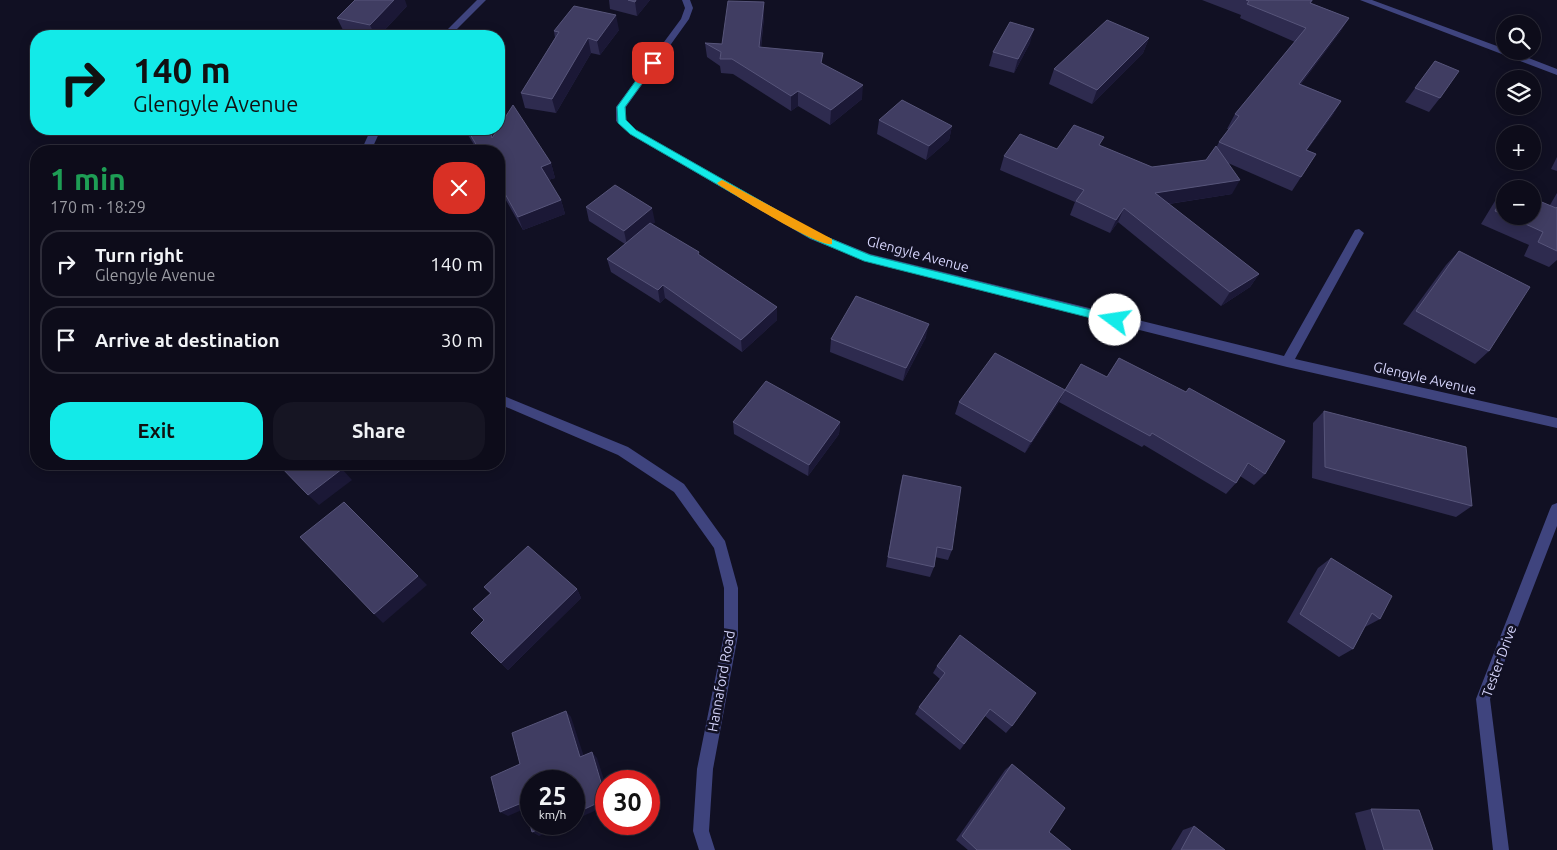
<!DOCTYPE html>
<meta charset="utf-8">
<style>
body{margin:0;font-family:Ubuntu,sans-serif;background:#161523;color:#f1f3f6;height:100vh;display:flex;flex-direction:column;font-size:19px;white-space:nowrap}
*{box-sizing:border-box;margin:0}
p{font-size:16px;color:#9a9ba2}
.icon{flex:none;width:28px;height:28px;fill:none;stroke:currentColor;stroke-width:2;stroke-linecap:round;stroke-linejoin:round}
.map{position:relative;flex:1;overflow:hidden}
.details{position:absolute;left:30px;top:145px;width:475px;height:325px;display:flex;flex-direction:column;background:#0d0c1a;border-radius:20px;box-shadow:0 2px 12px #0003,0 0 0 1px #2d2c39}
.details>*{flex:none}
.guide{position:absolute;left:30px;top:30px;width:475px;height:105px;border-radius:20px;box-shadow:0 2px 12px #0003,0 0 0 1px #2d2c39;background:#13eae8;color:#111;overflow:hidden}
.tools{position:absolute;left:1496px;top:15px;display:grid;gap:10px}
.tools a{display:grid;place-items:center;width:45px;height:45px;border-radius:50%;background:#0d0c1a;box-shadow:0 2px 12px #0003,0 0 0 1px #2d2c39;font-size:25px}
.speed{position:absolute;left:520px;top:770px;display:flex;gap:10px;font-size:25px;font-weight:700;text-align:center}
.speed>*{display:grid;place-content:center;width:65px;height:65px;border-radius:50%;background:#0d0c1a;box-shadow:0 2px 12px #0003,0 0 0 1px #2d2c39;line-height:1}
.speed small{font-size:12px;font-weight:400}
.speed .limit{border:8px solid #d22;background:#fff;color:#111}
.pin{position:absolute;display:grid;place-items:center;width:42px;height:42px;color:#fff;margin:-21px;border-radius:10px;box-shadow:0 2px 8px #0006}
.me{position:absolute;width:55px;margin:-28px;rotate:284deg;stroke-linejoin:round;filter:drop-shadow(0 0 4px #0008)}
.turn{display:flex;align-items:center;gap:18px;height:105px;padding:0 20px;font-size:22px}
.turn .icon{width:65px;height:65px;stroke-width:2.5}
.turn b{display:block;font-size:35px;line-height:42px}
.round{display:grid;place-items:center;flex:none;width:52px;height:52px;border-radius:20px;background:#161523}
.head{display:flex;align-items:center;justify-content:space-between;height:85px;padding:0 20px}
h1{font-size:30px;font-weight:600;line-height:38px;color:#1e9e55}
.primary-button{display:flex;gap:10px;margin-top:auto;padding:10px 20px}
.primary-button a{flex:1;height:58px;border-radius:20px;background:#13eae8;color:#111;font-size:20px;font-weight:600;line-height:58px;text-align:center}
.primary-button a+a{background:#161523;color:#f1f3f6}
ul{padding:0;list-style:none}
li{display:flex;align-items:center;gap:15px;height:68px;margin:0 10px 8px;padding:0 10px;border:2px solid #2d2c39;border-radius:20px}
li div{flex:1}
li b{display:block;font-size:19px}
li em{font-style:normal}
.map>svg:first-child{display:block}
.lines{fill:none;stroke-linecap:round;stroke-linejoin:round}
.minor{fill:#3f447e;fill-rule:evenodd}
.wall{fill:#2e2b4f}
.shaded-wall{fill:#1b1836}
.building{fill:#403d62;stroke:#57557a}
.route{fill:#13eae8;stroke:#0c9897}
.slow{fill:#f59e0b}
.labels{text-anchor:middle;stroke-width:5;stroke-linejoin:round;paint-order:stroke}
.street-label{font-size:14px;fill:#d6d5fc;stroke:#111023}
</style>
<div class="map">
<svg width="1557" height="850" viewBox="0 0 1557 850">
<rect width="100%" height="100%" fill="#111023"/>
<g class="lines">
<g class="minor">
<path d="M 477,0 L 486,0 L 450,36 L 441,36 Z"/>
<path d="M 682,0 L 690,0 L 693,8 L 689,19 L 626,107 L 626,120 L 636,130 L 818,233 L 870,254 L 1284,356 L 1355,230 L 1359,229 L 1364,233 L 1295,359 L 1557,418 L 1557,428 L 1287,367 L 868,262 L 810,239 L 630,134 L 616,121 L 616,107 L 681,19 L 685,8 Z"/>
<path d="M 1360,0 L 1372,0 L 1505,49 L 1505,51 L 1510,51 L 1557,69 L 1557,75 Z"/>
<path d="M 371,129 L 381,129 L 371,151 L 361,151 Z"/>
<path d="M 499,394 L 628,447 L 684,484 L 725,541 L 738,588 L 738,635 L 713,769 L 709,831 L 715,850 L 699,850 L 693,831 L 697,769 L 724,635 L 724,588 L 714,548 L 674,492 L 618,455 L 499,404 Z"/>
<path d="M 1557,503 L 1557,526 L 1490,699 L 1509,850 L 1493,850 L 1476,699 L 1550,509 L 1552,505 Z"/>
</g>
</g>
<g class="wall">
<path d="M 609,0 L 650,0 L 637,16 L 610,9 Z"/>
<path d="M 1202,0 L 1313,0 L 1311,3 L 1349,18 L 1340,32 L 1301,84 L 1341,101 L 1332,116 L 1307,150 L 1316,154 L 1292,191 L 1228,163 L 1232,194 L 1169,204 L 1259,274 L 1250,287 L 1221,306 L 1118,222 L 1110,233 L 1070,215 L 1075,202 L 1000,170 L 1004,156 L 1057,149 L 1101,146 L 1152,167 L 1206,160 L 1217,146 L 1219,142 L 1229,129 L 1227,129 L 1235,114 L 1295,42 L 1240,18 L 1241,15 Z"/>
<path d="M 407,6 L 379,36 L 362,36 L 344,32 L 337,18 Z"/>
<path d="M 764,17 L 761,48 L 822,63 L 862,99 L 830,125 L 798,106 L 791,111 L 733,74 L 721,73 L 720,66 L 707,57 L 705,43 L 722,44 Z"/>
<path d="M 619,30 L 600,55 L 591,53 L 556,113 L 525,108 L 521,93 L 555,38 L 554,31 Z"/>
<path d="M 1149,38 L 1143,53 L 1092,104 L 1049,84 L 1054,69 Z"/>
<path d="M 1030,43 L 1014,73 L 989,66 L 993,52 Z"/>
<path d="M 1435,61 L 1440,98 L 1429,112 L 1405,102 Z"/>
<path d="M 879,120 L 952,126 L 949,140 L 926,160 L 877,134 Z"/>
<path d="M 452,129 L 492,129 L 494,136 L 551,163 L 555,178 L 548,180 L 561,200 L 565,214 L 523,230 L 499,188 L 499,151 L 478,151 L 466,132 L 454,134 Z"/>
<path d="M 1557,157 L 1557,171 L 1551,169 Z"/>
<path d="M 1505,190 L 1505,216 L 1532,216 L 1550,205 L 1557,193 L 1557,260 L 1549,267 L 1524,256 L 1529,245 L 1481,224 L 1495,201 Z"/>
<path d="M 586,207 L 655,222 L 652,224 L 777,307 L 777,320 L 742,352 L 665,298 L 660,303 L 611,272 L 607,259 L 625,244 L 589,221 Z"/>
<path d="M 1459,251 L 1489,351 L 1475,364 L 1403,324 L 1446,265 Z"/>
<path d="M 926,337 L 903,381 L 830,352 L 831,339 Z"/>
<path d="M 1081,364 L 1265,474 L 1254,485 L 1240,476 L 1236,483 L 1226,494 L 1144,445 L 1142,447 L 1059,402 L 1025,453 L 955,414 L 959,402 L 1065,390 Z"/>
<path d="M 1324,411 L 1472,506 L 1456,517 L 1312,478 L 1313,423 Z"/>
<path d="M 733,422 L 840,422 L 839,434 L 808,476 L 734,434 Z"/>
<path d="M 903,475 L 952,550 L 948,560 L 935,557 L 934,567 L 930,577 L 886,567 L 900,486 Z"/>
<path d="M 1331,558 L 1380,619 L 1365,627 L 1353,649 L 1339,657 L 1287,622 L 1318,568 Z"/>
<path d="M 484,587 L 577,589 L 581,598 L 508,670 L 471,633 L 484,621 L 473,609 L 490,594 Z"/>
<path d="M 937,666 L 1012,726 L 1006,733 L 985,716 L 960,750 L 915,714 L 919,707 L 940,679 L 933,673 Z"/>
<path d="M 1012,764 L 1049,832 L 1071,850 L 968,850 L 956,840 L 1005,770 Z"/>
<path d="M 1371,809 L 1433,850 L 1366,850 L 1355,813 Z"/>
<path d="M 1194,826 L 1225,850 L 1171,850 L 1183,830 Z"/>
</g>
<g class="shaded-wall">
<path d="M 394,0 L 405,0 L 407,6 L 379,36 L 375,36 L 370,25 Z"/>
<path d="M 636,0 L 650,0 L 637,16 L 635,2 Z"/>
<path d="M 764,2 L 764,17 L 759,62 L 759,47 Z"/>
<path d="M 616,15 L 619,30 L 600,55 L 597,41 Z"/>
<path d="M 1349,18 L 1340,32 L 1290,98 L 1299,84 Z"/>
<path d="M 1034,29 L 1030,43 L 1014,73 L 1018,59 Z"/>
<path d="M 588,38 L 591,53 L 556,113 L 552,99 Z"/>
<path d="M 1149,38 L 1143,53 L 1092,104 L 1097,90 Z"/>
<path d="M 863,85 L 862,99 L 830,125 L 831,110 Z"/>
<path d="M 798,91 L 798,106 L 791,111 L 791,96 Z"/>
<path d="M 1341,101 L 1332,116 L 1296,164 Z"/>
<path d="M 952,126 L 949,140 L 926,160 L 929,146 Z"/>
<path d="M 452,129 L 465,129 L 466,132 L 454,134 Z"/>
<path d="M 490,129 L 492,129 L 497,151 L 492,138 Z"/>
<path d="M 551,163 L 555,178 L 545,181 L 541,167 Z"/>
<path d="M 1240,180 L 1232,194 L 1148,207 L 1155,193 Z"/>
<path d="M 561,200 L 565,214 L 523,230 L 518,217 Z"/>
<path d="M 652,208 L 655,222 L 627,245 L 624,231 Z"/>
<path d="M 1124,208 L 1118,222 L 1110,233 L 1116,220 Z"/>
<path d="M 1259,274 L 1250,287 L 1221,306 L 1230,292 Z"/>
<path d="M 663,285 L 665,298 L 660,303 L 658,290 Z"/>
<path d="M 777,307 L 777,320 L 742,352 L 741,340 Z"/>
<path d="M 929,324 L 926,337 L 903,381 L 906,368 Z"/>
<path d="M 1065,390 L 1059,402 L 1025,453 L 1031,442 Z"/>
<path d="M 840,422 L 839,434 L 808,476 L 809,465 Z"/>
<path d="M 342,469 L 352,480 L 319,505 L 308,495 Z"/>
<path d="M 418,576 L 427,585 L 383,623 L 374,614 Z"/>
<path d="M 577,589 L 581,598 L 508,670 L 501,663 Z"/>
<path d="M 566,711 L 571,717 L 586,763 L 580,757 Z"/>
<path d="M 592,752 L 597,758 L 606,786 L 606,797 Z"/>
<path d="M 606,799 L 606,806 L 574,820 L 574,814 Z"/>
<path d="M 524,802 L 531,806 L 508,816 L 500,812 Z"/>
<path d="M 552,824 L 566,824 L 539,836 L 532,832 Z"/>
</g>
<g class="building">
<path d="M 355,0 L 394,0 L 370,25 L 337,18 Z"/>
<path d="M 628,0 L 636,0 L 635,2 Z"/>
<path d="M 1246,0 L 1312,0 L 1310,3 L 1349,18 L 1299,84 L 1341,101 L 1306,150 L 1316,154 L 1301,177 L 1219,142 L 1239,116 L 1235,114 L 1306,28 L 1247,4 L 1249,1 Z"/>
<path d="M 728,1 L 764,2 L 759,47 L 823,53 L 821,63 L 863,85 L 831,110 L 798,91 L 791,96 L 732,59 L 720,59 L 721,52 L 705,43 L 722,44 Z"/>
<path d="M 574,6 L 616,15 L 597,41 L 588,38 L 552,99 L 521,93 L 559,32 L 554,31 Z"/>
<path d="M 1107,20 L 1149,38 L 1097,90 L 1054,69 Z"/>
<path d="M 1010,22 L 1034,29 L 1018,59 L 993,52 Z"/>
<path d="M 1435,61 L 1459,71 L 1440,98 L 1415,88 Z"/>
<path d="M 902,100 L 952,126 L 929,146 L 879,120 Z"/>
<path d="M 513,105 L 551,163 L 541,167 L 561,200 L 518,217 L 499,183 L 499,151 L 480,151 L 467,129 L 490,129 L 492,138 Z"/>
<path d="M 1074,125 L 1104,137 L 1099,145 L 1152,167 L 1206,160 L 1216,146 L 1240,180 L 1155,193 L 1259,274 L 1230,292 L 1124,208 L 1116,220 L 1076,201 L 1084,190 L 1004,156 L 1020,134 L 1057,149 Z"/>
<path d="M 615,185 L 652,208 L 624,231 L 586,207 Z"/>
<path d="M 1505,192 L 1505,215 L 1495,211 Z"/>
<path d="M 1532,198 L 1556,208 L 1557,207 L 1557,251 L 1538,242 L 1543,232 L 1508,216 L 1532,216 Z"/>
<path d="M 650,223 L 699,252 L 698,254 L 777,307 L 741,340 L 663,285 L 658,290 L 607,259 Z"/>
<path d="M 1459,251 L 1530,287 L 1489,351 L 1416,311 Z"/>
<path d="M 856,296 L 929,324 L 906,368 L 831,339 Z"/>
<path d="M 995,353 L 1065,390 L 1031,442 L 959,402 Z"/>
<path d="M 1119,358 L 1186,392 L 1189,388 L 1285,441 L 1265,474 L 1248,463 L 1236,483 L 1152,433 L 1150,436 L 1065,390 L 1081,364 L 1107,377 Z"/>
<path d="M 766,381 L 840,422 L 809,465 L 733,422 Z"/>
<path d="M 1324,411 L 1466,447 L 1472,506 L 1325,467 Z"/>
<path d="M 278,464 L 336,464 L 342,469 L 308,495 Z"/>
<path d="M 903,475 L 961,487 L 952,550 L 937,547 L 934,567 L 888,557 Z"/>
<path d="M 344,502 L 418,576 L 374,614 L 300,537 Z"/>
<path d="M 528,546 L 577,589 L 501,663 L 471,633 L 484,620 L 473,609 L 491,593 L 484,587 Z"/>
<path d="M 1331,558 L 1392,596 L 1380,619 L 1372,613 L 1353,649 L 1300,614 Z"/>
<path d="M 960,635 L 1036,693 L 1012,726 L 990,709 L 964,744 L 919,707 L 945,673 L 937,666 Z"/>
<path d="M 566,711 L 580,757 L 592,752 L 606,799 L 574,814 L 574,781 L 531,781 L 531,824 L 552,824 L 532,832 L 524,802 L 500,812 L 491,777 L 520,764 L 512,733 Z"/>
<path d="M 1012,764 L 1065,808 L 1049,832 L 1071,850 L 977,850 L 962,836 Z"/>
<path d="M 1371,809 L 1419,810 L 1433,850 L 1384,850 Z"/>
<path d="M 1194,826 L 1225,850 L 1181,850 Z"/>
</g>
<path class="route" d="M 653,60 L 657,63 L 625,107 L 626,120 L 636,130 L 817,233 L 870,255 L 1115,316 L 1119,317 L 1121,320 L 1119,323 L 1115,324 L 864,261 L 810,238 L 630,134 L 618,123 L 617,107 L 650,61 Z"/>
<path class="slow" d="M 722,180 L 832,239 L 832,244 C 819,248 735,195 719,185 L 717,183 Z"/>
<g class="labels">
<g class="street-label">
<text transform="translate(918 254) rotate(15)" y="5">Glengyle Avenue</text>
<text transform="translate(1425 378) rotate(13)" y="5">Glengyle Avenue</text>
<text transform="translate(1499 661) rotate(-70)" y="5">Tester Drive</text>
<text transform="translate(721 681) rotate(-80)" y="5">Hannaford Road</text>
</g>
</g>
</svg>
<div class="tools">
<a><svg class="icon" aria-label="search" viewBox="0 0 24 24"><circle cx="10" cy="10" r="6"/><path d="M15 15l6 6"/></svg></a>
<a><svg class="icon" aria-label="layers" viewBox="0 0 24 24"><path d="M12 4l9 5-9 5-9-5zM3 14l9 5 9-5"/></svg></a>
<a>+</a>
<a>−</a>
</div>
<div class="speed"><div>25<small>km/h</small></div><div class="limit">30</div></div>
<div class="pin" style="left:653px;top:63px;background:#d93025"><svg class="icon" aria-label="arrive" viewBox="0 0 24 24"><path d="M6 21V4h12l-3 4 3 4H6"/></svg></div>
<svg class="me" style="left:1115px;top:320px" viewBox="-20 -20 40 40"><circle r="19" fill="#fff"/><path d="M0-13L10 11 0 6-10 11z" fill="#13eae8"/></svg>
<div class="guide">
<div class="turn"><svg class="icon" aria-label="right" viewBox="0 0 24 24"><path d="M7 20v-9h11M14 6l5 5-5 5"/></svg><div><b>140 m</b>Glengyle Avenue</div></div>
</div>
<section class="details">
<div class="head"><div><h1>1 min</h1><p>170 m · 18:29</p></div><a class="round" style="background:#d93025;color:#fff"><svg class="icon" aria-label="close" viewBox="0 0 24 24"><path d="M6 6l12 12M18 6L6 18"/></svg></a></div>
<ul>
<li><svg class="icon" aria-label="right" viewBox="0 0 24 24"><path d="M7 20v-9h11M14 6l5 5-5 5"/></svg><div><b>Turn right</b><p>Glengyle Avenue</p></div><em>140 m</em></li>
<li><svg class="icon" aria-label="arrive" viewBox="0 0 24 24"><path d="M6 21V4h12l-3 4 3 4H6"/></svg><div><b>Arrive at destination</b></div><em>30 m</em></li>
</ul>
<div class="primary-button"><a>Exit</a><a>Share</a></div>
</section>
</div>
